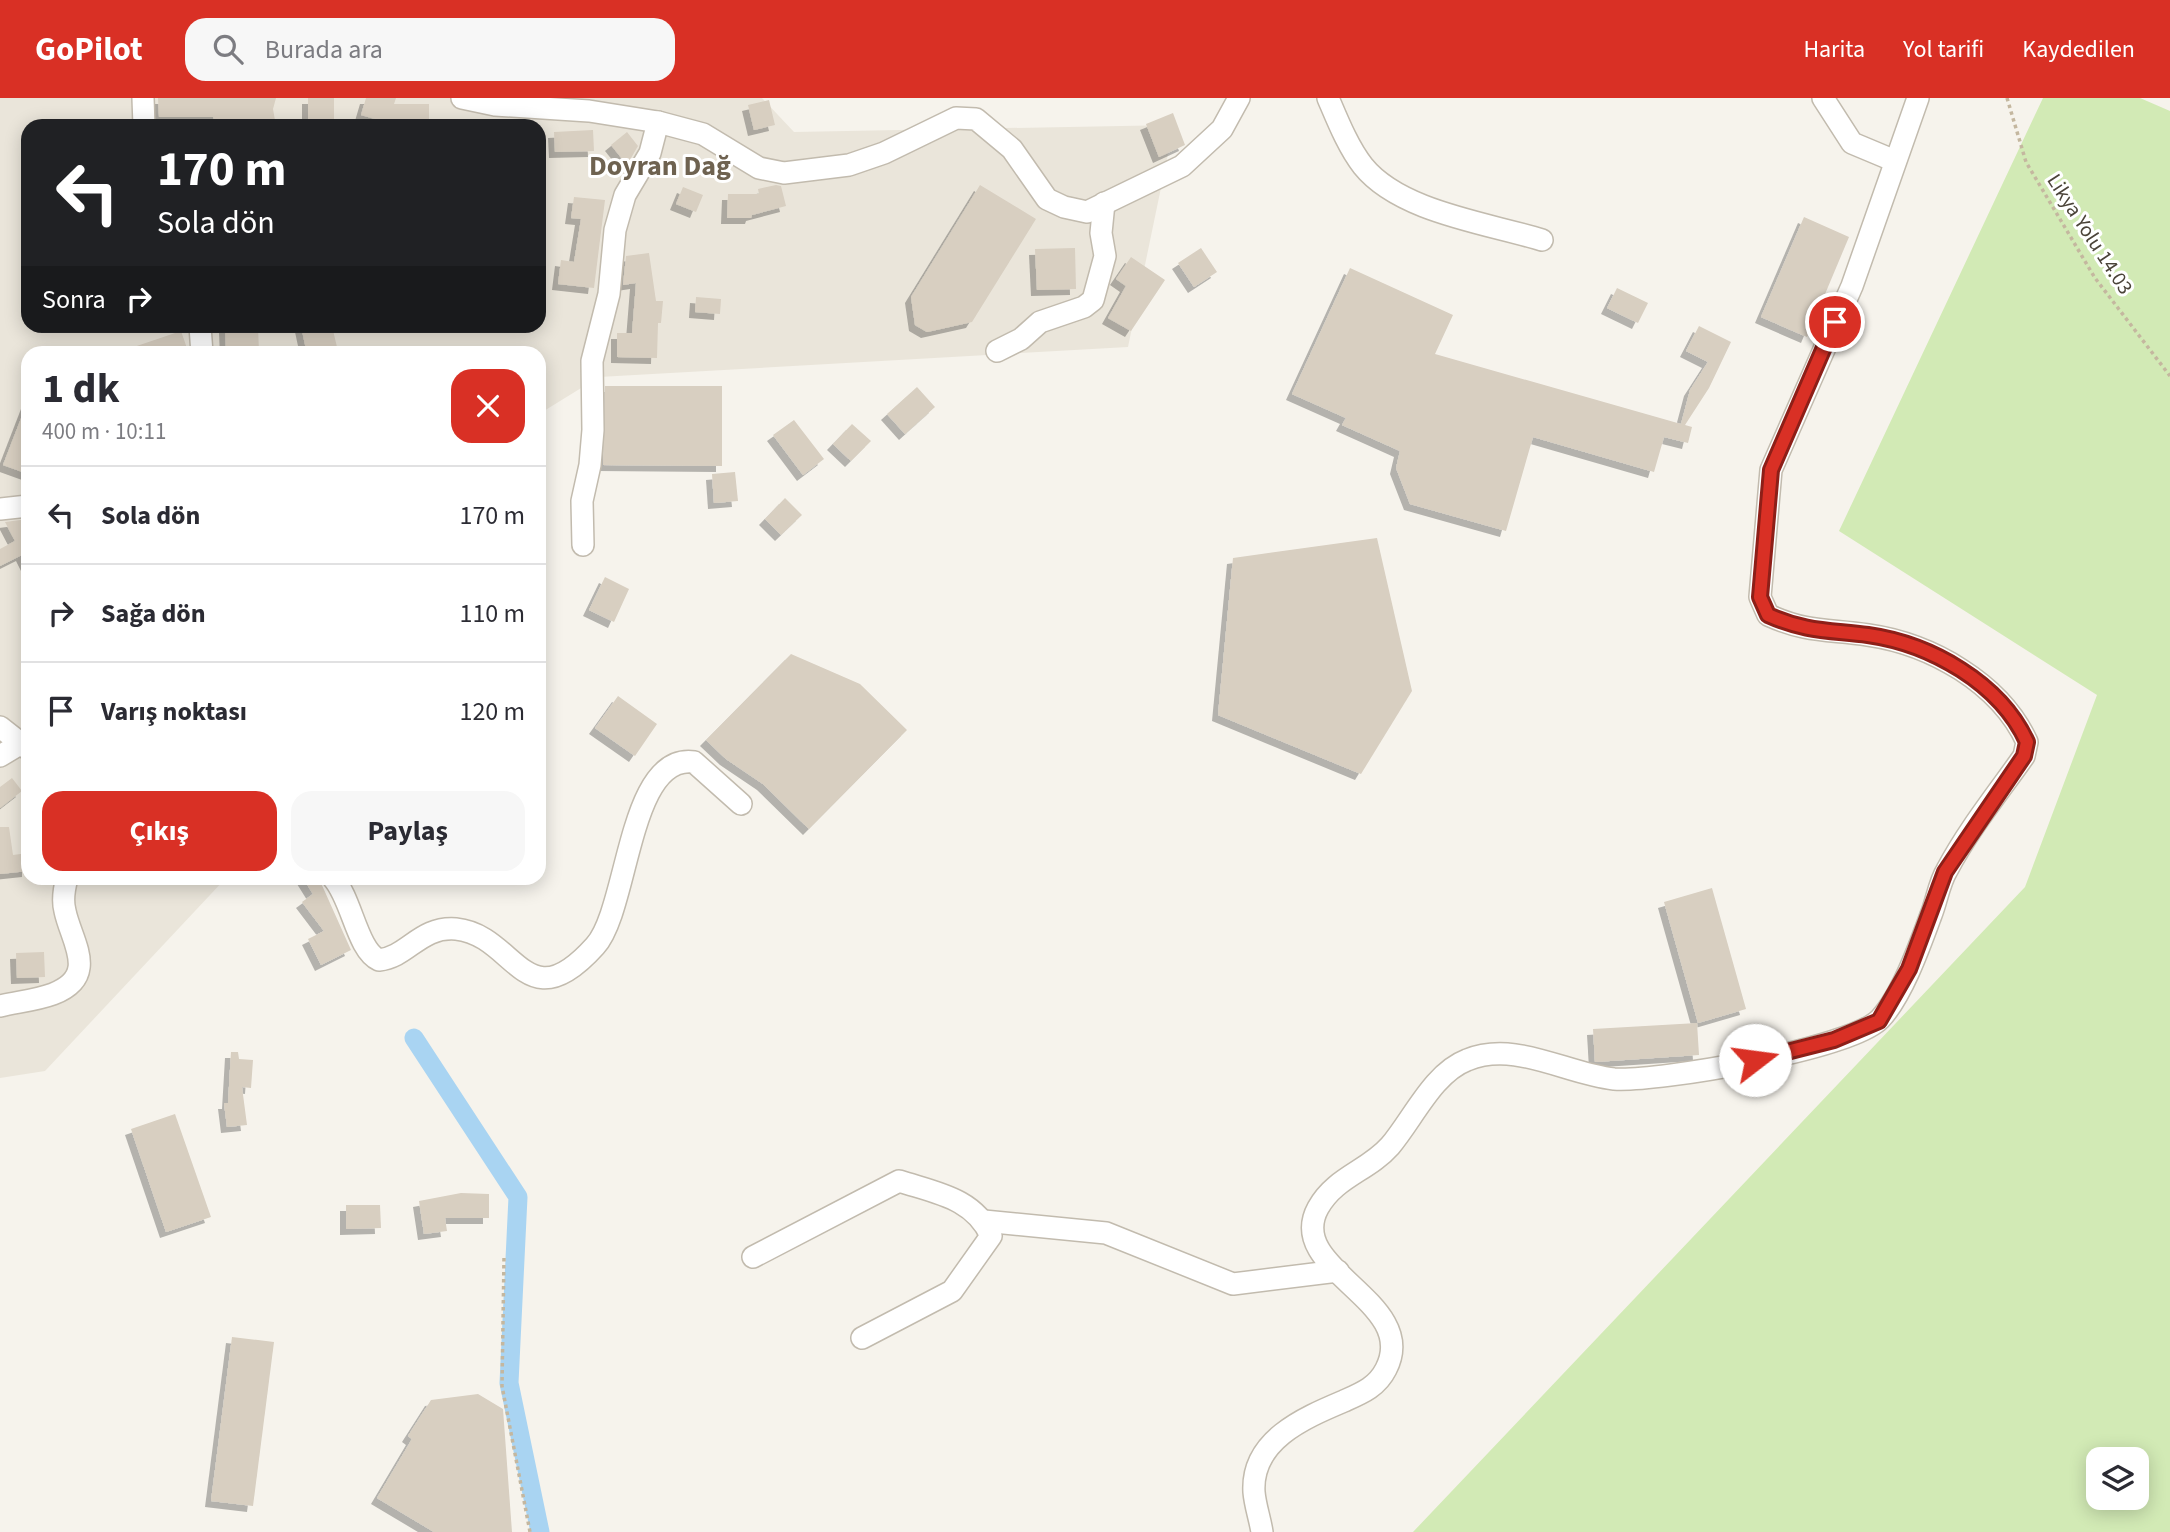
<!DOCTYPE html>
<html lang="tr">
<meta charset="utf-8">
<style>
body{margin:0;font-family:"Source Sans 3",sans-serif;background:#f7f7f7;color:#2b2b33;height:100vh;display:flex;flex-direction:column;font-size:26px;white-space:nowrap}
*{box-sizing:border-box;margin:0}
p{font-size:23px;color:#7c7c81}
.icon{flex:none;width:38px;height:38px;fill:none;stroke:currentColor;stroke-width:2;stroke-linecap:round;stroke-linejoin:round}
.map{position:relative;flex:1;overflow:hidden}
.drawer{position:absolute;left:21px;top:248px;width:525px;height:539px;display:flex;flex-direction:column;background:#fff;border-radius:21px;box-shadow:0 4px 18px #0003}
.drawer>*{flex:none}
.top-card{position:absolute;left:21px;top:21px;width:525px;height:214px;border-radius:21px;box-shadow:0 4px 18px #0003;background:#202124;color:#fff;overflow:hidden}
.buttons{position:absolute;left:2086px;top:1349px;display:grid;gap:14px}
.buttons a{display:grid;place-items:center;width:63px;height:63px;border-radius:14px;background:#fff;box-shadow:0 4px 18px #0003;font-size:35px}
.pin{position:absolute;display:grid;place-items:center;width:60px;height:60px;color:#fff;margin:-30px;border:4px solid #fff;border-radius:50%;box-shadow:0 2px 7px #0007}
.me{position:absolute;width:77px;margin:-38px;rotate:75deg;stroke-linejoin:round;filter:drop-shadow(0 0 5px #0008)}
.turn{display:flex;align-items:center;gap:24px;height:147px;padding:0 21px;font-size:32px}
.turn .icon{width:91px;height:91px;stroke-width:2.5}
.turn b{display:block;font-size:49px;line-height:60px}
.then{display:flex;align-items:center;height:66px;padding:0 21px;background:#0003;gap:14px;font-size:26px}
.round{display:grid;place-items:center;flex:none;width:74px;height:74px;border-radius:21px;background:#f7f7f7}
.headline{display:flex;align-items:center;justify-content:space-between;height:119px;padding:0 21px}
h1{font-size:42px;font-weight:700;line-height:52px}
.action{display:flex;gap:14px;margin-top:auto;padding:14px 21px}
.action a{flex:1;height:80px;border-radius:21px;background:#d93025;color:#fff;font-size:28px;font-weight:700;line-height:80px;text-align:center}
.action a+a{background:#f7f7f7;color:#2b2b33}
ul{padding:0;list-style:none}
li{display:flex;align-items:center;gap:21px;height:98px;padding:0 21px;border-top:2px solid #e1e1e2}
li div{flex:1}
li b{display:block;font-size:26px}
li em{font-style:normal}
header{display:flex;align-items:center;gap:42px;box-sizing:border-box;height:98px;padding:0 35px;background:#d93025;color:#fff}
header strong{font-size:33px}
nav{display:flex;gap:38px;margin-inline-start:auto;font-size:24px}
.search{width:490px;height:63px;background:#f7f7f7;display:flex;align-items:center;gap:18px;box-sizing:border-box;padding:0 24px;border-radius:21px;color:#7c7c81;font-size:26px}
.map>svg:first-child{display:block}
.residential{fill:#eae5da;fill-rule:evenodd}
.green{fill:#d2eab5;fill-rule:evenodd}
.lines{fill:none;stroke-linecap:round;stroke-linejoin:round}
.canal{stroke:#a9d4f2;stroke-width:19}
.building{fill:#d8cfc1;filter:url(#shadow)}
.minor-casing{stroke:#c2bbae;stroke-width:24}
.path{stroke:#c4b79f;stroke-width:3.5;stroke-dasharray:3.5 3.5;stroke-linecap:butt}
.minor{stroke:#fff;stroke-width:21}
.route-casing{stroke:#8d1f18;stroke-width:18}
.route{stroke:#d93025;stroke-width:12}
.labels{text-anchor:middle;stroke-width:6;stroke-linejoin:round;paint-order:stroke}
.street-label{font-size:21px;fill:#4b4439;stroke:#fff}
.district-label{font-size:28px;font-weight:bold;fill:#6e6250;stroke:#fff}
</style>
<header>
<strong>GoPilot</strong>
<div class="search"><svg class="icon" aria-label="search" viewBox="0 0 24 24"><circle cx="10" cy="10" r="6"/><path d="M15 15l6 6"/></svg>Burada ara</div>
<nav><a>Harita</a><a>Yol tarifi</a><a>Kaydedilen</a></nav>
</header>
<div class="map">
<svg width="2170" height="1434" viewBox="0 0 2170 1434">
<defs>
<filter id="shadow"><feDropShadow dx="-6" dy="6" stdDeviation="0" flood-color="#0004"/></filter>
</defs>
<rect width="100%" height="100%" fill="#f6f3ec"/>
<path class="residential" d="M 0,0 L 762,0 L 794,34 L 1174,27 L 1128,249 L 599,279 L 539,316 L 539,256 L 28,256 L 28,780 L 225,781 L 45,973 L 0,980 ZM 28,28 L 539,28 L 539,228 L 28,228 Z"/>
<path class="green" d="M 2043,0 L 2140,0 L 2170,13 L 2170,1434 L 1413,1434 L 2025,789 L 2097,597 L 1839,433 ZM 2098,1362 L 2137,1362 L 2137,1400 L 2098,1400 Z"/>
<g class="lines">
<path class="canal" d="M 414,940 L 518,1099 L 509,1285 L 540,1434"/>
</g>
<g class="building">
<path d="M 158,0 L 276,0 L 273,11 L 276,28 L 216,28 L 213,19 L 159,19 Z"/>
<path d="M 308,0 L 334,0 L 334,26 L 308,27 Z"/>
<path d="M 366,0 L 396,0 L 394,6 L 429,6 L 429,28 L 400,28 L 361,17 Z"/>
<path d="M 769,2 L 775,27 L 754,32 L 748,7 Z"/>
<path d="M 1173,15 L 1185,47 L 1159,59 L 1146,26 Z"/>
<path d="M 593,32 L 594,53 L 555,54 L 554,34 Z"/>
<path d="M 627,34 L 638,48 L 627,67 L 611,47 Z"/>
<path d="M 776,87 L 781,88 L 786,108 L 752,117 L 751,120 L 727,120 L 728,96 L 759,96 L 758,91 Z"/>
<path d="M 980,87 L 1036,121 L 972,224 L 927,234 L 915,227 L 911,199 Z"/>
<path d="M 683,89 L 703,97 L 696,114 L 676,106 Z"/>
<path d="M 574,99 L 605,102 L 594,190 L 558,186 L 561,162 L 574,164 L 581,121 L 571,120 Z"/>
<path d="M 1804,119 L 1849,139 L 1807,239 L 1761,219 Z"/>
<path d="M 1075,150 L 1076,191 L 1037,192 L 1035,151 Z"/>
<path d="M 1201,150 L 1217,174 L 1194,189 L 1178,165 Z"/>
<path d="M 649,155 L 656,203 L 663,203 L 661,225 L 658,225 L 657,260 L 617,259 L 617,235 L 632,235 L 636,185 L 623,187 L 626,158 Z"/>
<path d="M 1131,159 L 1165,182 L 1131,233 L 1108,220 L 1126,188 L 1116,181 Z"/>
<path d="M 1350,170 L 1453,217 L 1435,256 L 1681,326 L 1690,292 L 1708,264 L 1686,253 L 1699,228 L 1731,244 L 1709,290 L 1685,327 L 1692,329 L 1688,345 L 1664,339 L 1654,374 L 1533,339 L 1506,433 L 1410,406 L 1396,370 L 1400,353 L 1342,327 L 1346,320 L 1292,296 Z"/>
<path d="M 1617,190 L 1648,205 L 1638,225 L 1607,210 Z"/>
<path d="M 696,199 L 721,201 L 720,216 L 695,214 Z"/>
<path d="M 225,228 L 258,228 L 259,254 L 226,255 Z"/>
<path d="M 301,228 L 332,228 L 337,249 L 307,256 Z"/>
<path d="M 181,233 L 189,256 L 123,256 L 122,253 Z"/>
<path d="M 605,288 L 722,288 L 722,368 L 603,367 Z"/>
<path d="M 917,289 L 935,309 L 905,336 L 887,316 Z"/>
<path d="M 27,305 L 28,305 L 28,376 L 3,367 Z"/>
<path d="M 794,322 L 824,361 L 803,377 L 773,337 Z"/>
<path d="M 852,326 L 871,343 L 851,363 L 833,346 Z"/>
<path d="M 735,374 L 738,403 L 714,405 L 712,376 Z"/>
<path d="M 785,400 L 802,417 L 781,437 L 765,421 Z"/>
<path d="M 28,421 L 28,469 L 22,457 L 0,468 L 0,451 L 15,443 L 5,424 Z"/>
<path d="M 1377,440 L 1412,593 L 1361,676 L 1218,617 L 1233,460 Z"/>
<path d="M 605,479 L 629,491 L 614,524 L 589,512 Z"/>
<path d="M 791,556 L 860,586 L 907,632 L 809,731 L 763,686 L 726,661 L 706,642 Z"/>
<path d="M 618,598 L 657,626 L 635,658 L 595,630 Z"/>
<path d="M 12,680 L 22,693 L 0,710 L 0,689 Z"/>
<path d="M 0,729 L 9,729 L 13,757 L 28,755 L 28,773 L 0,776 Z"/>
<path d="M 303,780 L 318,780 L 321,785 L 351,852 L 321,867 L 308,841 L 324,833 L 302,804 L 313,796 Z"/>
<path d="M 1712,790 L 1746,911 L 1698,925 L 1664,804 Z"/>
<path d="M 44,854 L 45,879 L 17,880 L 16,855 Z"/>
<path d="M 1697,925 L 1699,957 L 1595,964 L 1593,931 Z"/>
<path d="M 231,954 L 238,954 L 239,961 L 253,962 L 251,990 L 242,989 L 247,1027 L 227,1029 L 224,1005 L 228,1005 Z"/>
<path d="M 175,1016 L 211,1119 L 166,1134 L 131,1031 Z"/>
<path d="M 461,1095 L 489,1096 L 489,1120 L 445,1120 L 447,1133 L 424,1136 L 419,1103 Z"/>
<path d="M 346,1107 L 380,1107 L 381,1130 L 346,1131 Z"/>
<path d="M 232,1239 L 274,1244 L 253,1408 L 211,1403 Z"/>
<path d="M 478,1296 L 503,1311 L 512,1434 L 434,1434 L 377,1400 L 412,1341 L 408,1338 L 431,1302 Z"/>
</g>
<g class="lines">
<defs>
<g id="minor">
<path d="M 143,0 L 144,28"/>
<path d="M 462,0 L 495,7 L 589,13 L 658,24 L 703,36 L 759,70 L 784,75 L 849,67 L 884,55 L 956,20 L 976,21 L 1012,51 L 1047,101 L 1064,109 L 1087,114 L 1182,68 L 1222,31 L 1239,0"/>
<path d="M 1328,0 C 1337,21 1348,49 1363,68 C 1400,114 1487,125 1542,142"/>
<path d="M 1823,0 L 1852,45 L 1895,63"/>
<path d="M 200,228 L 202,256"/>
<path d="M 997,253 L 1021,241 L 1040,224 L 1084,209 L 1093,202 L 1105,158 L 1101,135 L 1104,105"/>
<path d="M 0,411 L 28,408"/>
<path d="M 583,447 L 582,403 L 590,367 L 593,332 L 592,263 L 609,196 L 615,132 L 625,97 L 650,55 L 658,24"/>
<path d="M 0,629 L 28,651"/>
<path d="M 0,658 L 20,646"/>
<path d="M 333,780 C 352,801 357,852 379,862 C 408,859 420,828 456,831 C 516,837 525,926 595,848 C 629,811 628,655 694,664 L 741,706"/>
<path d="M 0,908 C 17,904 37,902 53,896 C 100,878 71,843 65,813 C 62,802 64,791 67,780"/>
<path d="M 984,1123 L 1106,1135 L 1233,1186 L 1338,1173"/>
<path d="M 753,1159 L 899,1083 C 936,1095 974,1100 991,1138 L 952,1193 L 862,1240"/>
<path d="M 1262,1434 C 1260,1421 1255,1407 1254,1394 C 1251,1342 1304,1320 1344,1303 C 1362,1295 1377,1289 1386,1271 C 1421,1203 1284,1172 1318,1110 C 1335,1079 1368,1073 1390,1048 C 1413,1021 1433,975 1467,962 C 1515,942 1566,976 1614,981 C 1658,984 1851,951 1880,921 C 1902,898 1920,847 1931,817 C 1937,802 1939,785 1947,772 C 1968,732 1998,695 2024,658 L 2027,644 C 2000,585 1931,546 1868,537 C 1827,531 1808,535 1768,517 L 1760,499 L 1771,372 L 1852,188 L 1918,0"/>
</g>
</defs>
<use href="#minor" class="minor-casing"/>
<g class="path">
<path d="M 2007,0 L 2026,64 L 2095,180 L 2170,278"/>
<path d="M 504,1160 L 502,1288 L 530,1434"/>
</g>
<use href="#minor" class="minor"/>
</g>
<g class="lines">
<defs>
<path id="route" d="M 1755,962 L 1834,942 L 1879,923 L 1909,871 L 1945,774 L 2024,658 L 2027,644 C 2000,585 1931,546 1868,537 C 1829,532 1806,534 1768,517 L 1760,499 L 1771,372 L 1835,224"/>
</defs>
<use href="#route" class="route-casing"/>
<use href="#route" class="route"/>
</g>
<g class="labels">
<g class="street-label">
<text transform="translate(2090 136) rotate(57)" y="7">Likya Yolu 14.03</text>
</g>
<g class="district-label">
<text x="660" y="77">Doyran Dağ</text>
</g>
</g>
</svg>
<div class="buttons">
<a><svg class="icon" aria-label="layers" viewBox="0 0 24 24"><path d="M12 4l9 5-9 5-9-5zM3 14l9 5 9-5"/></svg></a>
</div>
<div class="pin" style="left:1835px;top:224px;background:#d93025"><svg class="icon" aria-label="arrive" viewBox="0 0 24 24"><path d="M6 21V4h12l-3 4 3 4H6"/></svg></div>
<svg class="me" style="left:1755px;top:962px" viewBox="-20 -20 40 40"><circle r="19" fill="#fff"/><path d="M0-13L10 11 0 6-10 11z" fill="#d93025"/></svg>
<div class="top-card">
<div class="turn"><svg class="icon" aria-label="left" viewBox="0 0 24 24"><path d="M17 20v-9H6M10 6l-5 5 5 5"/></svg><div><b>170 m</b>Sola dön</div></div>
<div class="then">Sonra<svg class="icon" aria-label="right" viewBox="0 0 24 24"><path d="M7 20v-9h11M14 6l5 5-5 5"/></svg></div>
</div>
<section class="drawer">
<div class="headline"><div><h1>1 dk</h1><p>400 m · 10:11</p></div><a class="round" style="background:#d93025;color:#fff"><svg class="icon" aria-label="close" viewBox="0 0 24 24"><path d="M6 6l12 12M18 6L6 18"/></svg></a></div>
<ul>
<li><svg class="icon" aria-label="left" viewBox="0 0 24 24"><path d="M17 20v-9H6M10 6l-5 5 5 5"/></svg><div><b>Sola dön</b></div><em>170 m</em></li>
<li><svg class="icon" aria-label="right" viewBox="0 0 24 24"><path d="M7 20v-9h11M14 6l5 5-5 5"/></svg><div><b>Sağa dön</b></div><em>110 m</em></li>
<li><svg class="icon" aria-label="arrive" viewBox="0 0 24 24"><path d="M6 21V4h12l-3 4 3 4H6"/></svg><div><b>Varış noktası</b></div><em>120 m</em></li>
</ul>
<div class="action"><a>Çıkış</a><a>Paylaş</a></div>
</section>
</div>
